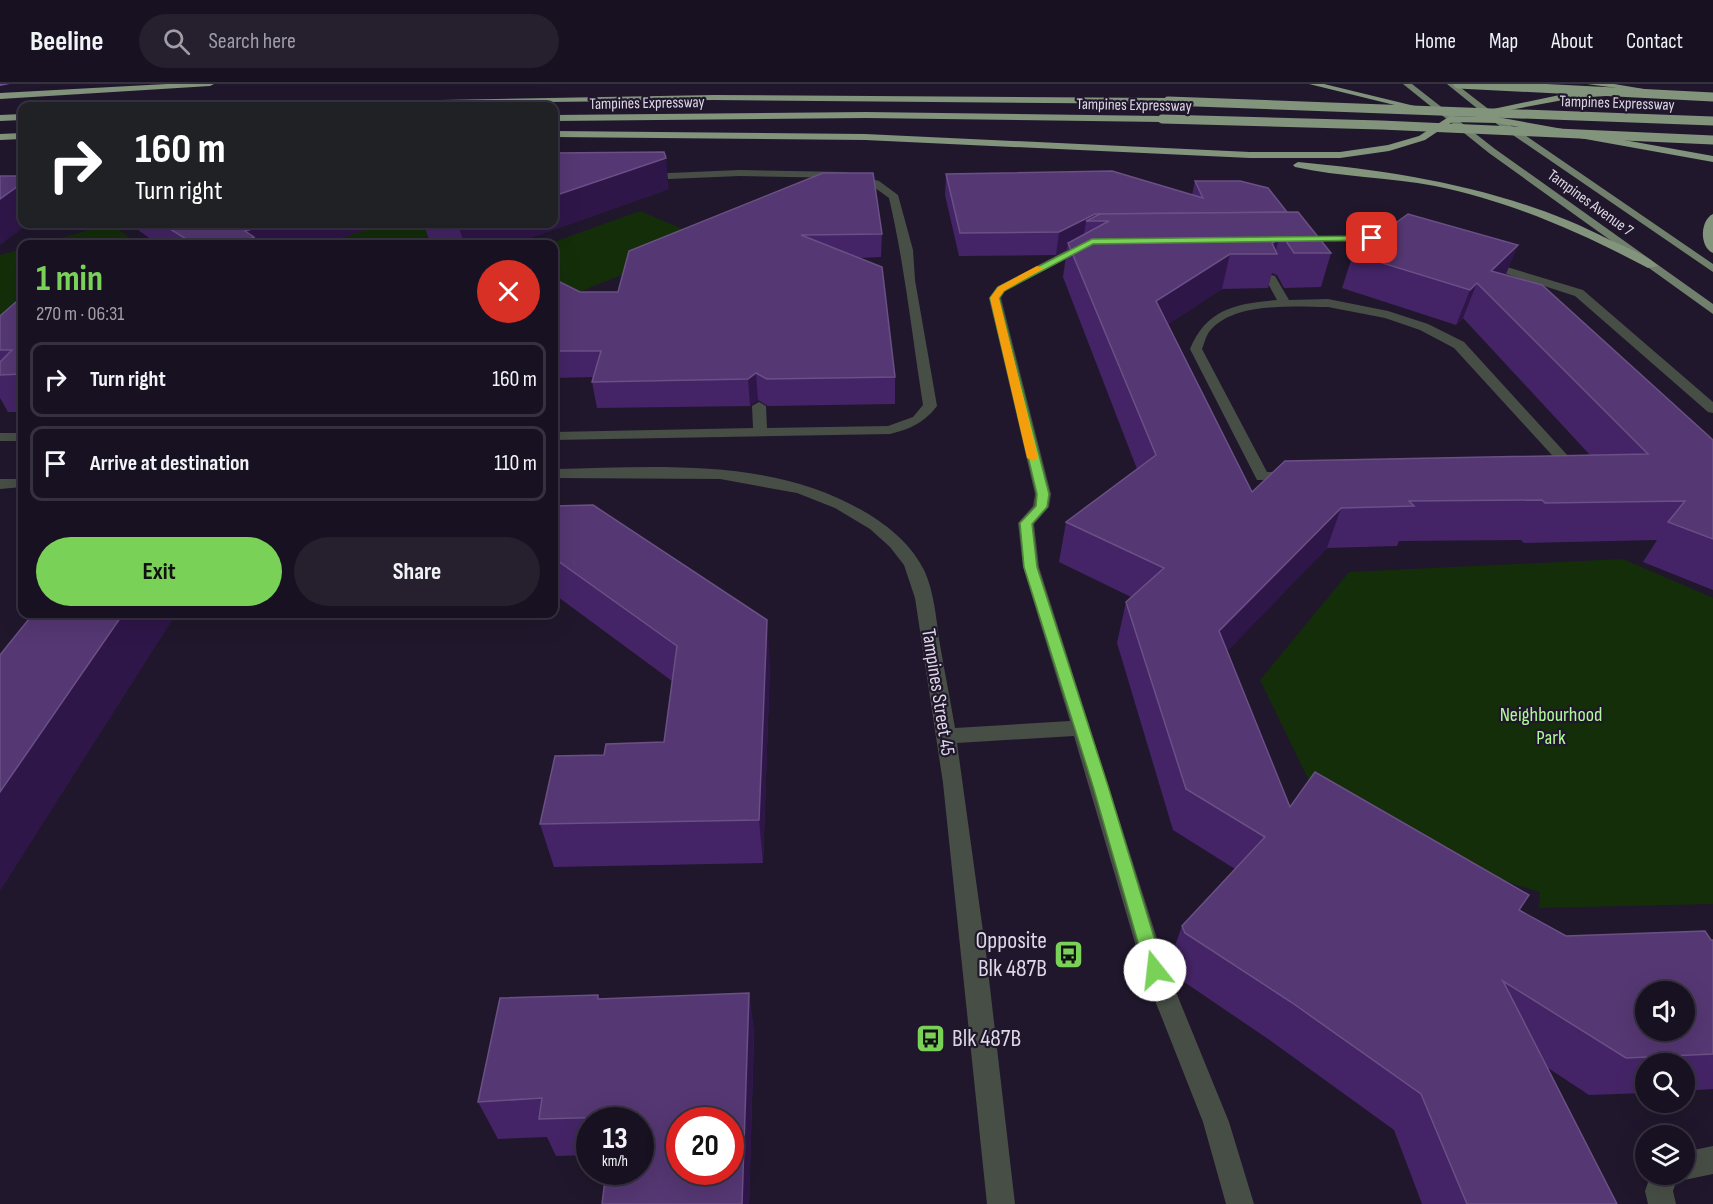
<!DOCTYPE html>
<meta charset="utf-8">
<style>
body{margin:0;font-family:"Sofia Sans Condensed",sans-serif;background:#251f2e;color:#f1f3f6;height:100vh;display:flex;flex-direction:column;font-size:22px;white-space:nowrap}
*{box-sizing:border-box;margin:0}
p{font-size:20px;color:#9f9da5}
.icon{flex:none;width:33px;height:33px;fill:none;stroke:currentColor;stroke-width:2;stroke-linecap:round;stroke-linejoin:round}
.map{position:relative;flex:1;overflow:hidden}
.panel{position:absolute;left:18px;top:156px;width:540px;height:378px;display:flex;flex-direction:column;background:#181121;border-radius:12px;box-shadow:0 6px 24px #0002,0 0 0 2px #36313f}
.panel>*{flex:none}
.hud{position:absolute;left:18px;top:18px;width:540px;height:126px;border-radius:12px;box-shadow:0 6px 24px #0002,0 0 0 2px #36313f;background:#202124;color:#fff;overflow:hidden}
.fabs{position:absolute;left:1635px;top:897px;display:grid;gap:12px}
.fabs a{display:grid;place-items:center;width:60px;height:60px;border-radius:50%;background:#181121;box-shadow:0 6px 24px #0002,0 0 0 2px #36313f;font-size:30px}
.speed{position:absolute;left:576px;top:1023px;display:flex;gap:12px;font-size:30px;font-weight:700;text-align:center}
.speed>*{display:grid;place-content:center;width:78px;height:78px;border-radius:50%;background:#181121;box-shadow:0 6px 24px #0002,0 0 0 2px #36313f;line-height:1}
.speed small{font-size:15px;font-weight:400}
.speed .limit{border:9px solid #d22;background:#fff;color:#111}
.pin{position:absolute;display:grid;place-items:center;width:51px;height:51px;color:#fff;margin:-26px;border-radius:12px;box-shadow:0 3px 9px #0006}
.me{position:absolute;width:66px;margin:-33px;rotate:344deg;stroke-linejoin:round;filter:drop-shadow(0 0 4px #0008)}
.turn{display:flex;align-items:center;gap:21px;height:126px;padding:0 18px;font-size:27px}
.turn .icon{width:78px;height:78px;stroke-width:2.5}
.turn b{display:block;font-size:42px;line-height:51px}
.round{display:grid;place-items:center;flex:none;width:63px;height:63px;border-radius:32px;background:#251f2e}
.summary{display:flex;align-items:center;justify-content:space-between;height:102px;padding:0 18px}
h1{font-size:36px;font-weight:700;line-height:45px;color:#79d158}
.cta{display:flex;gap:12px;margin-top:auto;padding:12px 18px}
.cta a{flex:1;height:69px;border-radius:36px;background:#79d158;color:#111;font-size:24px;font-weight:700;line-height:69px;text-align:center}
.cta a+a{background:#251f2e;color:#f1f3f6}
ul{padding:0;list-style:none}
li{display:flex;align-items:center;gap:18px;height:75px;margin:0 12px 9px;padding:0 6px;border:3px solid #36313f;border-radius:12px}
li div{flex:1}
li b{display:block;font-size:22px}
li em{font-style:normal}
header{display:flex;align-items:center;gap:36px;box-sizing:border-box;height:84px;padding:0 30px;background:#181121;border-bottom:2px solid #36313f}
header strong{font-size:28px}
nav{display:flex;gap:33px;margin-inline-start:auto;font-size:21px}
.search{width:420px;height:54px;background:#251f2e;display:flex;align-items:center;gap:15px;box-sizing:border-box;padding:0 21px;border-radius:33px;color:#9f9da5;font-size:22px}
.map>svg:first-child{display:block}
.green{fill:#142e0a}
.lines{fill:none;stroke-linecap:round;stroke-linejoin:round}
.stream{fill:#6e4e98;fill-rule:evenodd}
.minor{fill:#474e45;fill-rule:evenodd}
.major{fill:#71806c;fill-rule:evenodd}
.highway{fill:#82947c;fill-rule:evenodd}
.highway-bridge{stroke:#82947c;stroke-width:9}
.wall{fill:#442466}
.shaded-wall{fill:#2f1649}
.building{fill:#553773;stroke:#6a5085;stroke-width:1.5;fill-rule:evenodd}
.route{fill:#79d158;stroke:#4f8839;stroke-width:1.5}
.slow{fill:#f59e0b}
.labels{text-anchor:middle;stroke-width:4.5;stroke-linejoin:round;paint-order:stroke}
.far-street-label{font-size:16px;fill:#ddd8e6;stroke:#20172c}
.street-label{font-size:20px;fill:#ddd8e6;stroke:#20172c}
.park-label{font-size:20px;fill:#b0fa97;stroke:#20172c}
.near-poi-label{font-size:24px;fill:#ddd8e6;stroke:#20172c;text-anchor:end}
</style>
<header>
<strong>Beeline</strong>
<div class="search"><svg class="icon" aria-label="search" viewBox="0 0 24 24"><circle cx="10" cy="10" r="6"/><path d="M15 15l6 6"/></svg>Search here</div>
<nav><a>Home</a><a>Map</a><a>About</a><a>Contact</a></nav>
</header>
<div class="map">
<svg width="1713" height="1120" viewBox="0 0 1713 1120">
<rect width="100%" height="100%" fill="#20172c"/>
<g class="green">
<path d="M 640,127 L 709,156 L 574,210 L 554,200 L 554,160 L 548,160 Z"/>
<path d="M 111,140 L 139,160 L 39,160 Z"/>
<path d="M 341,140 L 434,140 L 423,160 L 327,160 Z"/>
<path d="M 22,165 L 22,239 L 0,246 L 0,171 Z"/>
<path d="M 1623,475 L 1713,514 L 1713,820 L 1539,824 L 1540,808 L 1487,792 L 1313,705 L 1260,596 L 1349,488 Z"/>
</g>
<g class="lines">
<path class="stream" d="M 0,0 L 10,0 L 0,2 Z"/>
<g class="minor">
<path d="M 740,86 L 845,88 L 879,97 L 898,111 L 913,166 L 915,196 L 937,322 C 924,339 910,345 890,350 L 554,356 L 554,348 L 753,344 L 752,322 L 759,318 L 766,322 L 767,344 L 888,342 L 913,333 L 923,321 C 912,252 905,182 889,114 L 871,101 L 845,94 L 740,92 L 645,96 L 640,93 L 645,90 Z"/>
<path d="M 1295,152 L 1399,152 L 1404,155 L 1399,158 L 1291,157 L 1290,155 Z"/>
<path d="M 1084,157 L 1093,159 L 1005,207 L 1001,214 L 1051,410 L 1049,423 L 1034,440 L 1039,483 L 1167,886 L 1229,1038 L 1254,1120 L 1226,1120 L 1203,1038 L 1143,886 L 1074,652 L 957,659 L 986,869 L 1015,1120 L 987,1120 L 943,699 L 915,514 L 904,481 L 890,463 L 870,445 L 835,424 L 797,409 L 720,395 L 554,394 L 554,385 C 658,383 772,373 865,428 C 890,443 912,461 925,488 C 934,509 936,533 939,555 C 944,585 950,614 955,644 L 1070,637 L 1023,483 L 1018,439 L 1033,422 L 1035,410 L 989,214 L 997,203 Z"/>
<path d="M 1479,177 L 1487,177 L 1583,206 L 1713,318 L 1713,329 L 1708,328 L 1575,212 L 1479,181 Z"/>
<path d="M 1271,191 L 1275,192 L 1289,216 L 1328,215 L 1388,227 L 1428,240 L 1464,258 L 1580,385 L 1573,389 L 1257,396 L 1190,265 C 1206,225 1237,219 1277,216 L 1265,194 ZM 1328,223 L 1385,234 L 1420,246 L 1454,264 L 1561,381 L 1267,388 L 1202,265 C 1204,260 1206,252 1209,248 C 1233,217 1294,223 1328,223 Z"/>
<rect x="0" y="349" width="22" height="8"/>
<path d="M 0,395 L 22,395 L 22,403 L 0,405 Z"/>
<path d="M 1713,1062 L 1713,1090 L 1684,1096 L 1678,1093 L 1673,1107 L 1676,1120 L 1648,1120 L 1645,1107 L 1651,1090 L 1684,1090 L 1684,1068 Z"/>
</g>
<g class="major">
<path d="M 1403,0 L 1412,0 L 1495,65 L 1713,220 L 1713,230 L 1489,69 Z"/>
<path d="M 1447,0 L 1456,0 L 1500,34 L 1713,180 L 1713,188 L 1494,38 Z"/>
</g>
<g class="highway">
<path d="M 167,0 L 214,0 L 210,2 L 0,15 L 0,9 Z"/>
<path d="M 1309,0 L 1324,0 L 1427,25 L 1423,28 Z"/>
<path d="M 1587,0 L 1614,0 L 1650,6 L 1646,8 Z"/>
<path d="M 1603,7 L 1606,12 L 1574,14 L 1483,31 L 1479,28 L 1574,8 Z"/>
<path d="M 714,11 L 1168,14 L 1172,17 L 1168,20 L 714,16 L 215,22 L 219,19 L 272,16 L 276,19 Z"/>
<path d="M 866,28 L 1162,32 L 1166,35 L 1162,38 L 866,34 L 554,37 L 554,31 Z"/>
<path d="M 22,30 L 22,36 L 0,37 L 0,31 Z"/>
<path d="M 1450,32 L 1497,33 L 1713,72 L 1713,78 L 1497,39 L 1452,38 L 1425,56 L 1389,67 L 1340,74 L 1250,74 L 865,56 L 554,53 L 554,47 L 865,50 L 1250,68 L 1340,68 L 1388,61 L 1419,52 Z"/>
<path d="M 22,49 L 22,55 L 0,56 L 0,50 Z"/>
<path d="M 1298,78 C 1406,88 1512,106 1610,156 C 1625,163 1646,170 1658,182 L 1648,184 C 1580,148 1512,118 1435,102 C 1389,93 1339,93 1295,83 L 1293,81 Z"/>
<path d="M 1713,130 L 1713,169 C 1699,163 1700,136 1713,130 Z"/>
</g>
<g class="highway-bridge">
<path d="M 1458,0 L 1713,13"/>
<path d="M 1168,17 L 1713,37"/>
<path d="M 1162,35 L 1381,41 L 1713,56"/>
</g>
</g>
<g class="wall">
<path d="M 823,89 L 882,150 L 881,173 L 859,174 L 895,293 L 895,320 L 768,322 L 758,316 L 750,322 L 597,324 L 592,298 L 593,293 L 554,294 L 554,195 L 580,208 L 618,208 Z"/>
<path d="M 946,90 L 1192,111 L 1195,97 L 1287,128 L 1331,169 L 1321,203 L 1284,204 L 1277,191 L 1272,189 L 1268,204 L 1222,205 L 1168,240 L 1252,408 L 1590,371 L 1463,234 L 1456,241 L 1342,204 L 1353,170 L 1518,161 L 1505,191 L 1713,356 L 1713,506 L 1643,478 L 1657,456 L 1524,459 L 1521,456 L 1399,457 L 1397,462 L 1327,464 L 1227,567 L 1290,723 L 1519,826 L 1566,852 L 1713,856 L 1713,1005 L 1684,1007 L 1684,980 L 1646,980 L 1646,1009 L 1589,1011 L 1548,984 L 1617,1120 L 1422,1120 L 1394,1046 L 1271,957 L 1171,889 L 1168,881 L 1182,842 L 1235,785 L 1173,746 L 1117,559 L 1126,518 L 1131,513 L 1059,478 L 1066,438 L 1137,385 L 1063,193 L 1067,165 L 1056,171 L 959,172 L 945,111 Z"/>
<path d="M 669,105 L 513,160 L 437,160 L 429,156 L 424,140 L 554,140 Z"/>
<path d="M 130,140 L 372,140 L 372,144 L 320,160 L 158,160 L 131,141 Z"/>
<path d="M 22,217 L 22,328 L 8,328 L 0,314 L 0,232 Z"/>
<path d="M 554,422 L 770,579 L 763,779 L 554,783 L 540,740 L 604,671 L 664,658 L 672,597 L 558,513 L 554,513 Z"/>
<path d="M 749,909 L 754,949 L 749,1120 L 602,1120 L 640,1036 L 590,1036 L 590,1071 L 556,1072 L 547,1053 L 498,1055 L 478,1018 L 599,915 Z"/>
</g>
<g class="shaded-wall">
<path d="M 666,74 L 669,105 L 513,160 L 464,160 L 459,143 L 470,140 L 554,140 L 554,112 Z"/>
<path d="M 22,99 L 22,140 L 28,140 L 0,161 L 0,115 Z"/>
<path d="M 1095,130 L 1094,137 L 1086,137 L 1083,157 L 1068,159 L 1067,165 L 1056,171 L 1059,148 Z"/>
<path d="M 270,140 L 372,140 L 372,144 L 320,160 L 250,160 L 245,147 Z"/>
<path d="M 1279,155 L 1275,170 L 1272,159 Z"/>
<path d="M 1518,161 L 1504,195 L 1491,187 Z"/>
<path d="M 1230,170 L 1222,205 L 1149,253 L 1156,217 Z"/>
<path d="M 1477,199 L 1463,234 L 1456,241 L 1470,206 Z"/>
<path d="M 756,289 L 758,316 L 750,322 L 748,295 Z"/>
<path d="M 1341,424 L 1327,464 L 1207,588 L 1219,547 Z"/>
<path d="M 123,530 L 176,530 L 0,807 L 0,708 Z"/>
<path d="M 767,536 L 770,579 L 763,779 L 759,736 Z"/>
<path d="M 749,909 L 754,949 L 749,1120 L 742,1120 Z"/>
</g>
<g class="building">
<path d="M 664,68 L 666,74 L 554,112 L 554,69 Z"/>
<path d="M 1112,87 L 1203,114 L 1195,97 L 1240,97 L 1268,104 L 1287,128 L 1095,130 L 1059,148 L 960,149 L 946,90 Z"/>
<path d="M 823,89 L 873,89 L 882,150 L 801,151 L 882,183 L 895,293 L 767,295 L 756,289 L 748,295 L 592,298 L 601,267 L 554,267 L 554,195 L 580,208 L 618,208 L 629,167 Z"/>
<path d="M 0,92 L 22,92 L 22,99 L 0,115 Z"/>
<path d="M 1298,128 L 1331,169 L 1294,169 L 1286,157 L 1279,155 L 1272,159 L 1277,170 L 1230,170 L 1156,217 L 1252,408 L 1285,377 L 1648,370 L 1477,199 L 1470,206 L 1353,170 L 1408,130 L 1518,161 L 1491,187 L 1542,201 L 1713,356 L 1713,455 L 1668,438 L 1685,417 L 1545,419 L 1542,416 L 1409,417 L 1414,422 L 1341,424 L 1219,547 L 1290,723 L 1315,688 L 1529,811 L 1519,826 L 1566,852 L 1705,847 L 1711,856 L 1713,856 L 1713,970 L 1626,974 L 1503,897 L 1617,1120 L 1467,1120 L 1421,1010 L 1291,918 L 1185,849 L 1182,842 L 1265,753 L 1186,705 L 1126,518 L 1164,484 L 1066,438 L 1156,371 L 1068,159 L 1109,137 L 1086,137 L 1100,130 ZM 1646,908 L 1684,908 L 1684,946 L 1646,946 Z"/>
<path d="M 162,140 L 270,140 L 245,147 L 254,153 L 249,155 L 256,160 L 194,160 Z"/>
<path d="M 452,140 L 470,140 L 459,143 Z"/>
<path d="M 22,217 L 22,290 L 0,291 L 0,278 L 12,266 L 0,266 L 0,232 L 16,218 Z"/>
<path d="M 593,421 L 767,536 L 759,736 L 540,740 L 555,672 L 604,671 L 606,660 L 664,658 L 677,562 L 554,474 L 554,422 Z"/>
<path d="M 33,530 L 123,530 L 0,708 L 0,571 Z"/>
<path d="M 749,909 L 742,1120 L 602,1120 L 606,1088 L 640,1088 L 640,1036 L 613,1036 L 613,1033 L 539,1035 L 542,1014 L 478,1018 L 500,914 L 598,911 L 598,915 ZM 680,1036 L 730,1036 L 730,1088 L 680,1088 Z"/>
</g>
<path class="route" d="M 1372,152 L 1375,156 L 1093,160 L 1004,207 L 999,214 L 1049,410 L 1047,423 L 1032,440 L 1037,483 L 1108,702 L 1164,886 L 1161,892 L 1155,894 L 1149,892 L 1146,886 L 1093,702 L 1024,483 L 1020,439 L 1036,422 L 1037,410 L 990,214 L 998,203 L 1092,155 Z"/>
<path class="slow" d="M 1037,182 L 1044,184 L 1004,207 L 999,214 L 1038,374 L 1033,377 L 1027,374 L 990,214 L 998,203 Z"/>
<defs>
<symbol id="bus-square" viewBox="-11 -11 22 22"><rect x="-9" y="-9" width="18" height="18" rx="4" fill="#79d158" stroke="#20172c"/><path d="M-5-6H5V4H4V6H2V4H-2V6H-4V4H-5ZM-3.5-4V0h7V-4ZM-3.5 1.2v1.5H-2V1.2ZM2 1.2v1.5H3.5V1.2Z" fill="#111"/></symbol>
</defs>
<g fill-rule="evenodd">
<use href="#bus-square" x="1052" y="854" width="33" height="33"/>
<use href="#bus-square" x="914" y="938" width="33" height="33"/>
</g>
<g class="labels">
<g class="far-street-label">
<text transform="translate(647 18) rotate(-1)" y="6">Tampines Expressway</text>
<text transform="translate(1617 18) rotate(2)" y="6">Tampines Expressway</text>
<text transform="translate(1134 20) rotate(1)" y="6">Tampines Expressway</text>
<text transform="translate(1591 118) rotate(36)" y="6">Tampines Avenue 7</text>
</g>
<g class="street-label">
<text transform="translate(939 608) rotate(81)" y="7">Tampines Street 45</text>
</g>
<g class="park-label">
<text x="1551" y="637">Neighbourhood<tspan x="1551" dy="23">Park</tspan></text>
</g>
<g class="near-poi-label">
<text x="1047" y="864">Opposite<tspan x="1047" dy="28">Blk 487B</tspan></text>
<text x="952" y="962" text-anchor="start">Blk 487B</text>
</g>
</g>
</svg>
<div class="fabs">
<a><svg class="icon" aria-label="sound" viewBox="0 0 24 24"><path d="M4 9h4l5-4v14l-5-4H4zM17 9q2 3 0 6"/></svg></a>
<a><svg class="icon" aria-label="search" viewBox="0 0 24 24"><circle cx="10" cy="10" r="6"/><path d="M15 15l6 6"/></svg></a>
<a><svg class="icon" aria-label="layers" viewBox="0 0 24 24"><path d="M12 4l9 5-9 5-9-5zM3 14l9 5 9-5"/></svg></a>
</div>
<div class="speed"><div>13<small>km/h</small></div><div class="limit">20</div></div>
<div class="pin" style="left:1372px;top:154px;background:#d93025"><svg class="icon" aria-label="arrive" viewBox="0 0 24 24"><path d="M6 21V4h12l-3 4 3 4H6"/></svg></div>
<svg class="me" style="left:1155px;top:886px" viewBox="-20 -20 40 40"><circle r="19" fill="#fff"/><path d="M0-13L10 11 0 6-10 11z" fill="#79d158"/></svg>
<div class="hud">
<div class="turn"><svg class="icon" aria-label="right" viewBox="0 0 24 24"><path d="M7 20v-9h11M14 6l5 5-5 5"/></svg><div><b>160 m</b>Turn right</div></div>
</div>
<section class="panel">
<div class="summary"><div><h1>1 min</h1><p>270 m · 06:31</p></div><a class="round" style="background:#d93025;color:#fff"><svg class="icon" aria-label="close" viewBox="0 0 24 24"><path d="M6 6l12 12M18 6L6 18"/></svg></a></div>
<ul>
<li><svg class="icon" aria-label="right" viewBox="0 0 24 24"><path d="M7 20v-9h11M14 6l5 5-5 5"/></svg><div><b>Turn right</b></div><em>160 m</em></li>
<li><svg class="icon" aria-label="arrive" viewBox="0 0 24 24"><path d="M6 21V4h12l-3 4 3 4H6"/></svg><div><b>Arrive at destination</b></div><em>110 m</em></li>
</ul>
<div class="cta"><a>Exit</a><a>Share</a></div>
</section>
</div>
